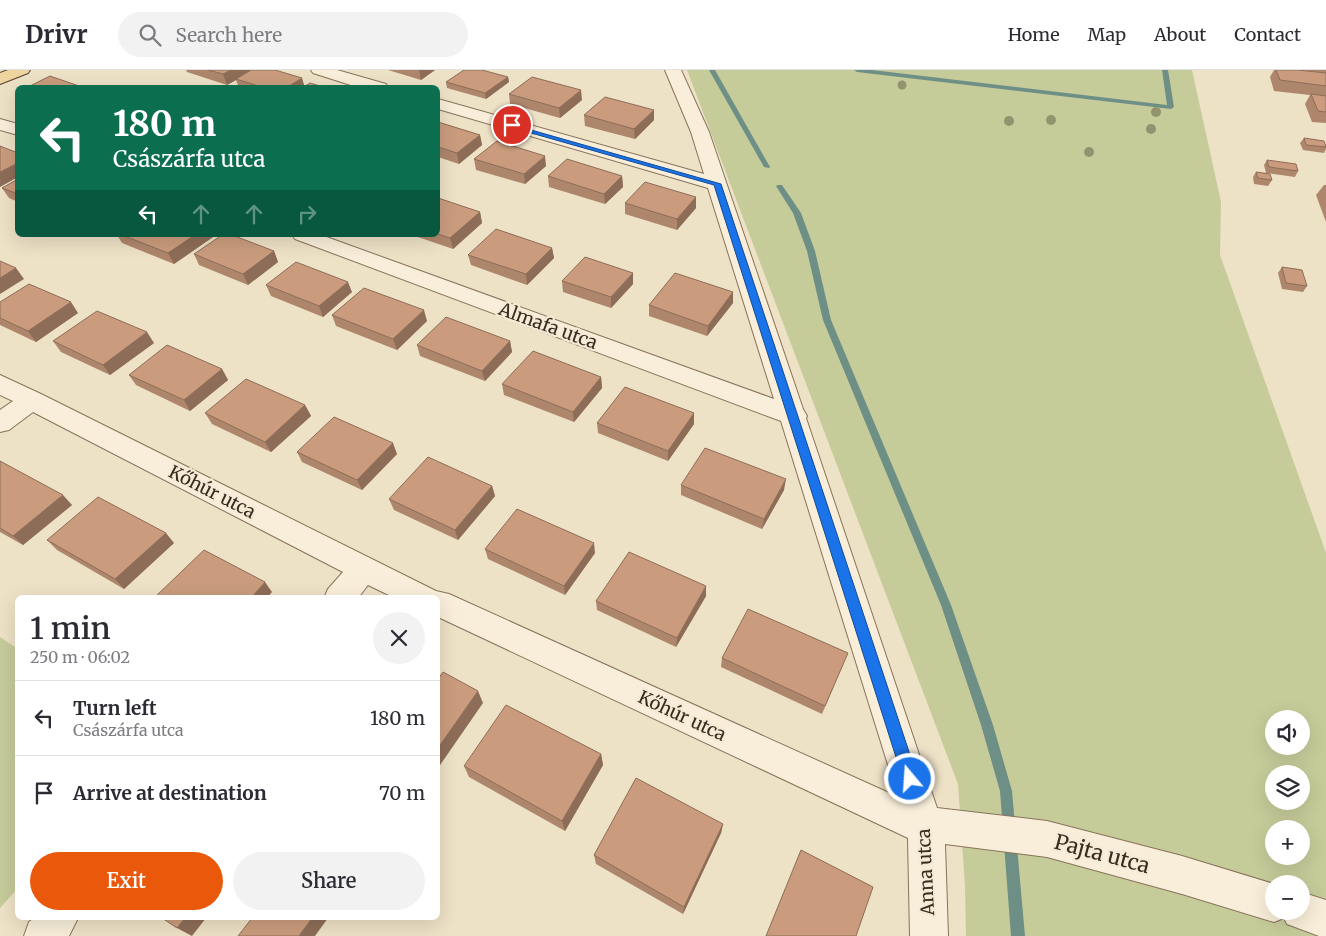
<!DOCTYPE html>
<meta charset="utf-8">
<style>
body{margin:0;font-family:Merriweather,serif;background:#f2f2f3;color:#2b2b33;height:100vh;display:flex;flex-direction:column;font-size:19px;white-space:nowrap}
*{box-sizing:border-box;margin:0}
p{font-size:16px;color:#7c7c81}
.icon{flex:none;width:28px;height:28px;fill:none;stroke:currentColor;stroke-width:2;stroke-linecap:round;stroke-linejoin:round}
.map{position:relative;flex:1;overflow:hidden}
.side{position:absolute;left:15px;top:525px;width:425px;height:325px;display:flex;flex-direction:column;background:#fff;border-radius:8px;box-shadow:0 5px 20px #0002}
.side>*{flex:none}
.banner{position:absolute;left:15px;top:15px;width:425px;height:152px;border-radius:8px;box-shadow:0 5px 20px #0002;background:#0b6e4f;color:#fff;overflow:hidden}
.tools{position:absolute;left:1265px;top:640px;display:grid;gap:10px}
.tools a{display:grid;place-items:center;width:45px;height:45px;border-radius:50%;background:#fff;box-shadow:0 5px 20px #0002;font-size:25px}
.pin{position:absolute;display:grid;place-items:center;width:42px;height:42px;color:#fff;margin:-21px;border:2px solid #fff;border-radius:50%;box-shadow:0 1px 5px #0007}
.me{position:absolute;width:55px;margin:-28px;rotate:342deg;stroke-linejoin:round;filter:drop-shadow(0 0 4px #0008)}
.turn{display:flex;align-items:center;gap:18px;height:105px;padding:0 15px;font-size:22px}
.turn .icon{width:65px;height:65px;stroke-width:2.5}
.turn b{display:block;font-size:35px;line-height:42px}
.lanes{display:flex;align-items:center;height:48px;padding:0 15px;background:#0003;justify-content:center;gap:25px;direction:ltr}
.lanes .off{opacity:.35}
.round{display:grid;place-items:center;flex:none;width:52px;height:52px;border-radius:26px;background:#f2f2f3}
.headline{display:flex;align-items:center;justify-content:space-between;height:85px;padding:0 15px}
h1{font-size:30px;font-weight:600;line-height:38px}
.primary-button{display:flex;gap:10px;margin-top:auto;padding:10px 15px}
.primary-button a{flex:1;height:58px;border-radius:30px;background:#ea580c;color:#fff;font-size:20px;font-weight:600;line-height:58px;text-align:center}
.primary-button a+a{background:#f2f2f3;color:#2b2b33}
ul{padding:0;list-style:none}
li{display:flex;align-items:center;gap:15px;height:75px;padding:0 15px;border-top:1px solid #e1e1e2}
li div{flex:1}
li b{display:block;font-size:19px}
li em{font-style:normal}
header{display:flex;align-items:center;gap:30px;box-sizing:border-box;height:70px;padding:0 25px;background:#fff;border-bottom:1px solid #e1e1e2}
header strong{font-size:24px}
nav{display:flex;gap:28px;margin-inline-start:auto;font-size:18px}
.search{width:350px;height:45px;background:#f2f2f3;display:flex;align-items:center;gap:12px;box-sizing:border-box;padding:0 18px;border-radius:28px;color:#7c7c81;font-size:19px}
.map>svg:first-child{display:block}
.green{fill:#c6cb9a;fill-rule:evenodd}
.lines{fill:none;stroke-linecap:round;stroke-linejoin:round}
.stream{fill:#6e8f86;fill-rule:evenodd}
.minor-casing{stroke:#88735c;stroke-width:2}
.major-casing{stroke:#564130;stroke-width:2}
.minor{fill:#f8eed9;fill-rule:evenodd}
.major{fill:#eed49f;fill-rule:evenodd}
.tree{fill:#93936f}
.wall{fill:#ae866c}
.shaded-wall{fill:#8d6d58}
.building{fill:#ca9c7d;stroke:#8d6d58}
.route{fill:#1a73e8;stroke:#114b97}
.labels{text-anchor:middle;stroke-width:4.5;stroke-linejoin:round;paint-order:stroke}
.street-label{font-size:18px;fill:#382b20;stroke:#f5ebd5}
.near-street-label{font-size:21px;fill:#382b20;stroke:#f5ebd5}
</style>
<header>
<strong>Drivr</strong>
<div class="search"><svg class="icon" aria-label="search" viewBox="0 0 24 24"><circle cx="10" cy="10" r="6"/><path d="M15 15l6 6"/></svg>Search here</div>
<nav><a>Home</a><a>Map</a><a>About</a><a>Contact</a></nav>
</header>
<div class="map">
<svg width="1326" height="866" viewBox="0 0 1326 866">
<rect width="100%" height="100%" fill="#ede1c6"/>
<g class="green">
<path d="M 687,0 L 1192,0 L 1221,132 L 1220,185 L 1326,483 L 1326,866 L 966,866 L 965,816 L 958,714 ZM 1274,649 L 1301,649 L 1301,676 L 1274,676 ZM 1274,704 L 1301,704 L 1301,731 L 1274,731 ZM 1274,759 L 1301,759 L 1301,786 L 1274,786 ZM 1274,814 L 1301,814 L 1301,841 L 1274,841 Z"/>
<path d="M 0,567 L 18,579 L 17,819 L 0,838 Z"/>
</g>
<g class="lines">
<g class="stream">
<path d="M 709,0 L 715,0 L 770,97 L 769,98 L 764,97 Z"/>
<path d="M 854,0 L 872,0 L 1167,35 L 1162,0 L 1168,0 L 1174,37 L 1171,39 L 857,2 Z"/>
<path d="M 778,115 L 782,115 L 801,143 L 815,181 L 831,250 L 951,535 L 993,655 L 1012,721 L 1025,866 L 1011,866 L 1000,721 L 981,655 L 941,535 L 823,250 L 807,181 L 793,143 L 776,116 Z"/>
</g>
<defs>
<g id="minor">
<path d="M 311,0 L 337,0 L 386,14 L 388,18 L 360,18 L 313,3 Z"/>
<path d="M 665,0 L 681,0 L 709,62 L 803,339 L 807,346 L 806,348 L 937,738 L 1047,751 L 1182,786 L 1274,814 L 1274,841 L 1301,841 L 1301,822 L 1326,830 L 1326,866 L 1319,866 L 1287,854 L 1284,848 L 1274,852 L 1182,824 L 1047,787 L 945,774 L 948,866 L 910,866 L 908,768 L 438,547 L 438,528 L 395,528 L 368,515 L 358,528 L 324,528 L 328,519 L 343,502 L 33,342 L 9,360 L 0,362 L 0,340 L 13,331 L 0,325 L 0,305 L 41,324 L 436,521 L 449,524 L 898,727 L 781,351 L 295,169 L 292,165 L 321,165 L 774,329 L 708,118 L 438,39 L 438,29 L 704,104 L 691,62 Z"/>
<path d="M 0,49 L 18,54 L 18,65 L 0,60 Z"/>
<path d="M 34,848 L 78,848 L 69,866 L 24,866 L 29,852 Z"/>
</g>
<path id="major" d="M 8,0 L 30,0 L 28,3 L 0,14 L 0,3 Z"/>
</defs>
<use href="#minor" class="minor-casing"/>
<use href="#major" class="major-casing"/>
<use href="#minor" class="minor"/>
<use href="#major" class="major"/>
</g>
<g class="tree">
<circle cx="902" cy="15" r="4.5"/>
<circle cx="1156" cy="42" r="5"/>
<circle cx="1051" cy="50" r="5"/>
<circle cx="1009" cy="51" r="5"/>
<circle cx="1151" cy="59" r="5"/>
<circle cx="1089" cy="82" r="5"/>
</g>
<g class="wall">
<path d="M 186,0 L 275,0 L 305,16 L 327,18 L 239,18 L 236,10 L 227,15 L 187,2 Z"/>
<path d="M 388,0 L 435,0 L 421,10 Z"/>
<path d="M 1274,0 L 1298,0 L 1326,3 L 1326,53 L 1312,52 L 1305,34 L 1310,25 L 1274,21 L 1270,7 Z"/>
<path d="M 1301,0 L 1326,0 L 1326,3 Z"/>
<path d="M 508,7 L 509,12 L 486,29 L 447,18 L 446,12 Z"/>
<path d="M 509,24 L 582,30 L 560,48 L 510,34 Z"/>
<path d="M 584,45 L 654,50 L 635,69 L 585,56 Z"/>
<path d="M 438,52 L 480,65 L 482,75 L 459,94 L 438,87 Z"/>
<path d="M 1304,68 L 1326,75 L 1326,79 L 1324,83 L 1303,80 L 1300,73 Z"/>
<path d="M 474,89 L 546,96 L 525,114 L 476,100 Z"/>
<path d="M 1267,90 L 1298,101 L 1295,107 L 1266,103 L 1264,95 Z"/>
<path d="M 1256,102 L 1272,110 L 1268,116 L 1254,114 L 1253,107 Z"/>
<path d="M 548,106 L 622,106 L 623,117 L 605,134 L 549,117 Z"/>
<path d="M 18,109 L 18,132 L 9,128 L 2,118 Z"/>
<path d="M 1324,115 L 1326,115 L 1326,152 L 1316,125 Z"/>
<path d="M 696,127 L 696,138 L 677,160 L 625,144 L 625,133 Z"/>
<path d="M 438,128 L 480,142 L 482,153 L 453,179 L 412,165 L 438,165 Z"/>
<path d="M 117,165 L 212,165 L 213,167 L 174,194 L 122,173 Z"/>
<path d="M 552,178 L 554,188 L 527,215 L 471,195 L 468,185 Z"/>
<path d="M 274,181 L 278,192 L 248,215 L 199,195 L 194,184 Z"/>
<path d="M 1282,197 L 1307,216 L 1303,222 L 1282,219 L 1278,203 Z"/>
<path d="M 633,203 L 633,214 L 611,238 L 563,222 L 562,211 Z"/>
<path d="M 266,215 L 352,222 L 323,247 L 271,226 Z"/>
<path d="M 733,222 L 733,233 L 707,266 L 649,246 L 649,235 Z"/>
<path d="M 0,232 L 78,243 L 36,272 L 0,255 Z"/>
<path d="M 332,245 L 427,251 L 397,280 L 336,256 Z"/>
<path d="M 53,271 L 154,273 L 110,305 L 61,282 Z"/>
<path d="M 510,271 L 512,282 L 485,311 L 420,286 L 417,275 Z"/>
<path d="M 222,299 L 228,310 L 190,341 L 136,315 L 129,305 Z"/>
<path d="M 601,307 L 602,318 L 574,352 L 504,325 L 502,314 Z"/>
<path d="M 305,335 L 311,346 L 271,382 L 212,354 L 205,343 Z"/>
<path d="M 597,353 L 694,354 L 668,391 L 598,363 Z"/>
<path d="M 297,382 L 397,384 L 362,420 L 302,392 Z"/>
<path d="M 0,391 L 72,435 L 23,475 L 0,462 Z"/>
<path d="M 681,415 L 784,420 L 762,459 L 681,425 Z"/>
<path d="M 492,416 L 495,426 L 458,470 L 394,440 L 389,429 Z"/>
<path d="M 47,470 L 174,473 L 124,519 L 57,480 Z"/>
<path d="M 485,479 L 595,483 L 565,525 L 488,489 Z"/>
<path d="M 706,516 L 706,526 L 676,577 L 597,540 L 596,531 Z"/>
<path d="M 722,588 L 844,592 L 822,644 L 721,597 Z"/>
<path d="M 601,684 L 603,695 L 565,761 L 469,707 L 464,696 Z"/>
<path d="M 723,754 L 721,763 L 683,844 L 596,794 L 594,785 Z"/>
</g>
<g class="shaded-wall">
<path d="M 231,0 L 252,0 L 236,9 L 236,10 L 227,15 L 223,4 Z"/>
<path d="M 419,0 L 435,0 L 421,10 Z"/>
<path d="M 508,7 L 509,12 L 486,29 L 485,23 Z"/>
<path d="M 302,8 L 305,18 L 286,18 Z"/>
<path d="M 581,20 L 582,30 L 560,48 L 559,38 Z"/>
<path d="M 654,40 L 654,50 L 635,69 L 634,59 Z"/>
<path d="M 480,65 L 482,75 L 459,94 L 457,83 Z"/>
<path d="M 545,86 L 546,96 L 525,114 L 524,104 Z"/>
<path d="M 18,93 L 18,107 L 0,117 L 0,102 Z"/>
<path d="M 622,106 L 623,117 L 605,134 L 604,124 Z"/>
<path d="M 696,127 L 696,138 L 677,160 L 677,149 Z"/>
<path d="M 480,142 L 482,153 L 453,179 L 450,168 Z"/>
<path d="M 195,165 L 212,165 L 213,167 L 174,194 L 168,183 Z"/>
<path d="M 552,178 L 554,188 L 527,215 L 526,204 Z"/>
<path d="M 274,181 L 278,192 L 248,215 L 243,204 Z"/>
<path d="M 16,198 L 24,209 L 0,224 L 0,208 Z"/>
<path d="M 633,203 L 633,214 L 611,238 L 611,227 Z"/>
<path d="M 348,212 L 352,222 L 323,247 L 319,236 Z"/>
<path d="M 733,222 L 733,233 L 707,266 L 708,256 Z"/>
<path d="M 71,232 L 78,243 L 36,272 L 28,261 Z"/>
<path d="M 424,240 L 427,251 L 397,280 L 393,269 Z"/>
<path d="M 147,262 L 154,273 L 110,305 L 103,295 Z"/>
<path d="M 510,271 L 512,282 L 485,311 L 482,301 Z"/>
<path d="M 222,299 L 228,310 L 190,341 L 184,330 Z"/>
<path d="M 601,307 L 602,318 L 574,352 L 573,342 Z"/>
<path d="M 305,335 L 311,346 L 271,382 L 265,372 Z"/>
<path d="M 694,343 L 694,354 L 668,391 L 668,381 Z"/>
<path d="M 393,373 L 397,384 L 362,420 L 357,410 Z"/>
<path d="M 786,409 L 784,420 L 762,459 L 764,449 Z"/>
<path d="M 492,416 L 495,426 L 458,470 L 455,460 Z"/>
<path d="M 63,425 L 72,435 L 23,475 L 13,466 Z"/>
<path d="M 166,463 L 174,473 L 124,519 L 115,509 Z"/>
<path d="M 594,473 L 595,483 L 565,525 L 564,516 Z"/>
<path d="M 265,512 L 272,522 L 267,528 L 251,528 Z"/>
<path d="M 706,516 L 706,526 L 676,577 L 677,568 Z"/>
<path d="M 478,621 L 483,633 L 438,698 L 438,678 Z"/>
<path d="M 601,684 L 603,695 L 565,761 L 562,751 Z"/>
<path d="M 723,754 L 721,763 L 683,844 L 684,837 Z"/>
<path d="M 185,848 L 206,848 L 192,866 L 177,858 Z"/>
<path d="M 312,848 L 328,848 L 315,866 L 299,866 Z"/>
</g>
<g class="building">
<path d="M 208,0 L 231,0 L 223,4 Z"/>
<path d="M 251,0 L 275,0 L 302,8 L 286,18 L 265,18 L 236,9 Z"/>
<path d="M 464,0 L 482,0 L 508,7 L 485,23 L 446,12 Z"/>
<path d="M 1276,0 L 1298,0 L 1326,3 L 1326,16 L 1280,10 Z"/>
<path d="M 50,6 L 85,18 L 26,18 Z"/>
<path d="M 532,7 L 581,20 L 559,38 L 509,24 Z"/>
<path d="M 310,13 L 327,18 L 302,18 Z"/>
<path d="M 1311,24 L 1326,26 L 1326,42 L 1318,41 Z"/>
<path d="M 605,27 L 654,40 L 634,59 L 584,45 Z"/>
<path d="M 438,52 L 480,65 L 457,83 L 438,77 Z"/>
<path d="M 1304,68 L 1324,71 L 1326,77 L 1306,75 Z"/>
<path d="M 497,71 L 545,86 L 524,104 L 474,89 Z"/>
<path d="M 0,76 L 18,83 L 18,93 L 0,102 Z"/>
<path d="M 567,89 L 622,106 L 604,124 L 548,106 Z"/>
<path d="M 1267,90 L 1296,94 L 1298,101 L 1269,97 Z"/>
<path d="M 1256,102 L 1270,104 L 1272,110 L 1258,108 Z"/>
<path d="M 18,109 L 18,124 L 2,118 Z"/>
<path d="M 645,112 L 696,127 L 677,149 L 625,133 Z"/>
<path d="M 438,128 L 480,142 L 450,168 L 438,164 Z"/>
<path d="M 496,159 L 552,178 L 526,204 L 468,185 Z"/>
<path d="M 122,165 L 195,165 L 168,183 Z"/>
<path d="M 222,165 L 232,165 L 274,181 L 243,204 L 194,184 Z"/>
<path d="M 585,187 L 633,203 L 611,227 L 562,211 Z"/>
<path d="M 0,191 L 16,198 L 0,208 Z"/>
<path d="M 296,192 L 348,212 L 319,236 L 266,215 Z"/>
<path d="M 1282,197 L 1302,200 L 1307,216 L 1286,213 Z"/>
<path d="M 675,203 L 733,222 L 708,256 L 649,235 Z"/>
<path d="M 29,214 L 71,232 L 28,261 L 0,248 L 0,232 Z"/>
<path d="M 364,218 L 424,240 L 393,269 L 332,245 Z"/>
<path d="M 97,241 L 147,262 L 103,295 L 53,271 Z"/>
<path d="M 446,247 L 510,271 L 482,301 L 417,275 Z"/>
<path d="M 167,275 L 222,299 L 184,330 L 129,305 Z"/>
<path d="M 533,281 L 601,307 L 573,342 L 502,314 Z"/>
<path d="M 246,309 L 305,335 L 265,372 L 205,343 Z"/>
<path d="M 625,317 L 694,343 L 668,381 L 597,353 Z"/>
<path d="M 334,347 L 393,373 L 357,410 L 297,382 Z"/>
<path d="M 705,378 L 786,409 L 764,449 L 681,415 Z"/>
<path d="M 428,387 L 492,416 L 455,460 L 389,429 Z"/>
<path d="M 0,391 L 63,425 L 13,466 L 0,458 Z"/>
<path d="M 98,427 L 166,463 L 115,509 L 47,470 Z"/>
<path d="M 517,439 L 594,473 L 564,516 L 485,479 Z"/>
<path d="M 204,480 L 265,512 L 251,528 L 154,528 Z"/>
<path d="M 629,482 L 706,516 L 677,568 L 596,531 Z"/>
<path d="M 748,539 L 848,583 L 825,636 L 722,588 Z"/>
<path d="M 443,602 L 478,621 L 438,678 L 438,609 Z"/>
<path d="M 506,635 L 601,684 L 562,751 L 464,696 Z"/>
<path d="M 636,708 L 723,754 L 684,837 L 594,785 Z"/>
<path d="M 801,780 L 873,817 L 856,866 L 766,866 Z"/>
<path d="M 162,848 L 185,848 L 177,858 Z"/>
<path d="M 252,848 L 312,848 L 299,866 L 238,866 Z"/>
</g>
<path class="route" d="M 510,54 L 721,114 L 918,709 L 916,714 L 910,716 L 905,714 L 903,709 L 714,115 L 510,57 Z"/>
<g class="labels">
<g class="street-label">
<text transform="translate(548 256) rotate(20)" y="6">Almafa utca</text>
<text transform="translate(212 422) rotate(27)" y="6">Kőhúr utca</text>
<text transform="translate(682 646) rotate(25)" y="6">Kőhúr utca</text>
<text transform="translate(926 802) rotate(-93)" y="6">Anna utca</text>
</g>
<g class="near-street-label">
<text transform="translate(1102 784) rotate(15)" y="7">Pajta utca</text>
</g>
</g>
</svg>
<div class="tools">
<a><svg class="icon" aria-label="sound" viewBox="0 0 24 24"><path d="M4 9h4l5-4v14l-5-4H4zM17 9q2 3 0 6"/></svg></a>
<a><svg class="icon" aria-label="layers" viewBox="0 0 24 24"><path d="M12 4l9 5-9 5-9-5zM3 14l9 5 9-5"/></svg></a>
<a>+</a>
<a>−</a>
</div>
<div class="pin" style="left:512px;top:55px;background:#d93025"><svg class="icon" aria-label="arrive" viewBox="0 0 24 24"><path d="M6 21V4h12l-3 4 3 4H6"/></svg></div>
<svg class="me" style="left:910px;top:709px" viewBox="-20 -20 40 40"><circle r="17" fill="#1a73e8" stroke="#fff" stroke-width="3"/><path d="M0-11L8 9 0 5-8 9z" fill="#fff"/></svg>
<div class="banner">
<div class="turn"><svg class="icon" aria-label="left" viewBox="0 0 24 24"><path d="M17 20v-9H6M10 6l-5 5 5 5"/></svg><div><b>180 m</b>Császárfa utca</div></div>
<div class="lanes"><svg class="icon" aria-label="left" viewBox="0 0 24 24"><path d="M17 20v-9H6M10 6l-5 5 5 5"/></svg><svg class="icon off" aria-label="ahead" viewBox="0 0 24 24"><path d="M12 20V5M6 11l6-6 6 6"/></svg><svg class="icon off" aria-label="ahead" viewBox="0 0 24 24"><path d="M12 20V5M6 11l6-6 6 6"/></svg><svg class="icon off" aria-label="right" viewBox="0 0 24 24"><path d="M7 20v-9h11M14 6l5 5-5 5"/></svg></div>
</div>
<section class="side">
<div class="headline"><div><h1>1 min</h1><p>250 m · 06:02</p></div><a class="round"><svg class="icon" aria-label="close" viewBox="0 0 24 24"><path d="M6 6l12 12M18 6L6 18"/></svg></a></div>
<ul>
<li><svg class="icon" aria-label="left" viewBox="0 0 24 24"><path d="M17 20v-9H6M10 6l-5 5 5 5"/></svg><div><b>Turn left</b><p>Császárfa utca</p></div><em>180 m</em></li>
<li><svg class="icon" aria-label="arrive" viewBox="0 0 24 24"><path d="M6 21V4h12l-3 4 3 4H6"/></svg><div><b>Arrive at destination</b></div><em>70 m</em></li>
</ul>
<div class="primary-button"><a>Exit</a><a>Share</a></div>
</section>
</div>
